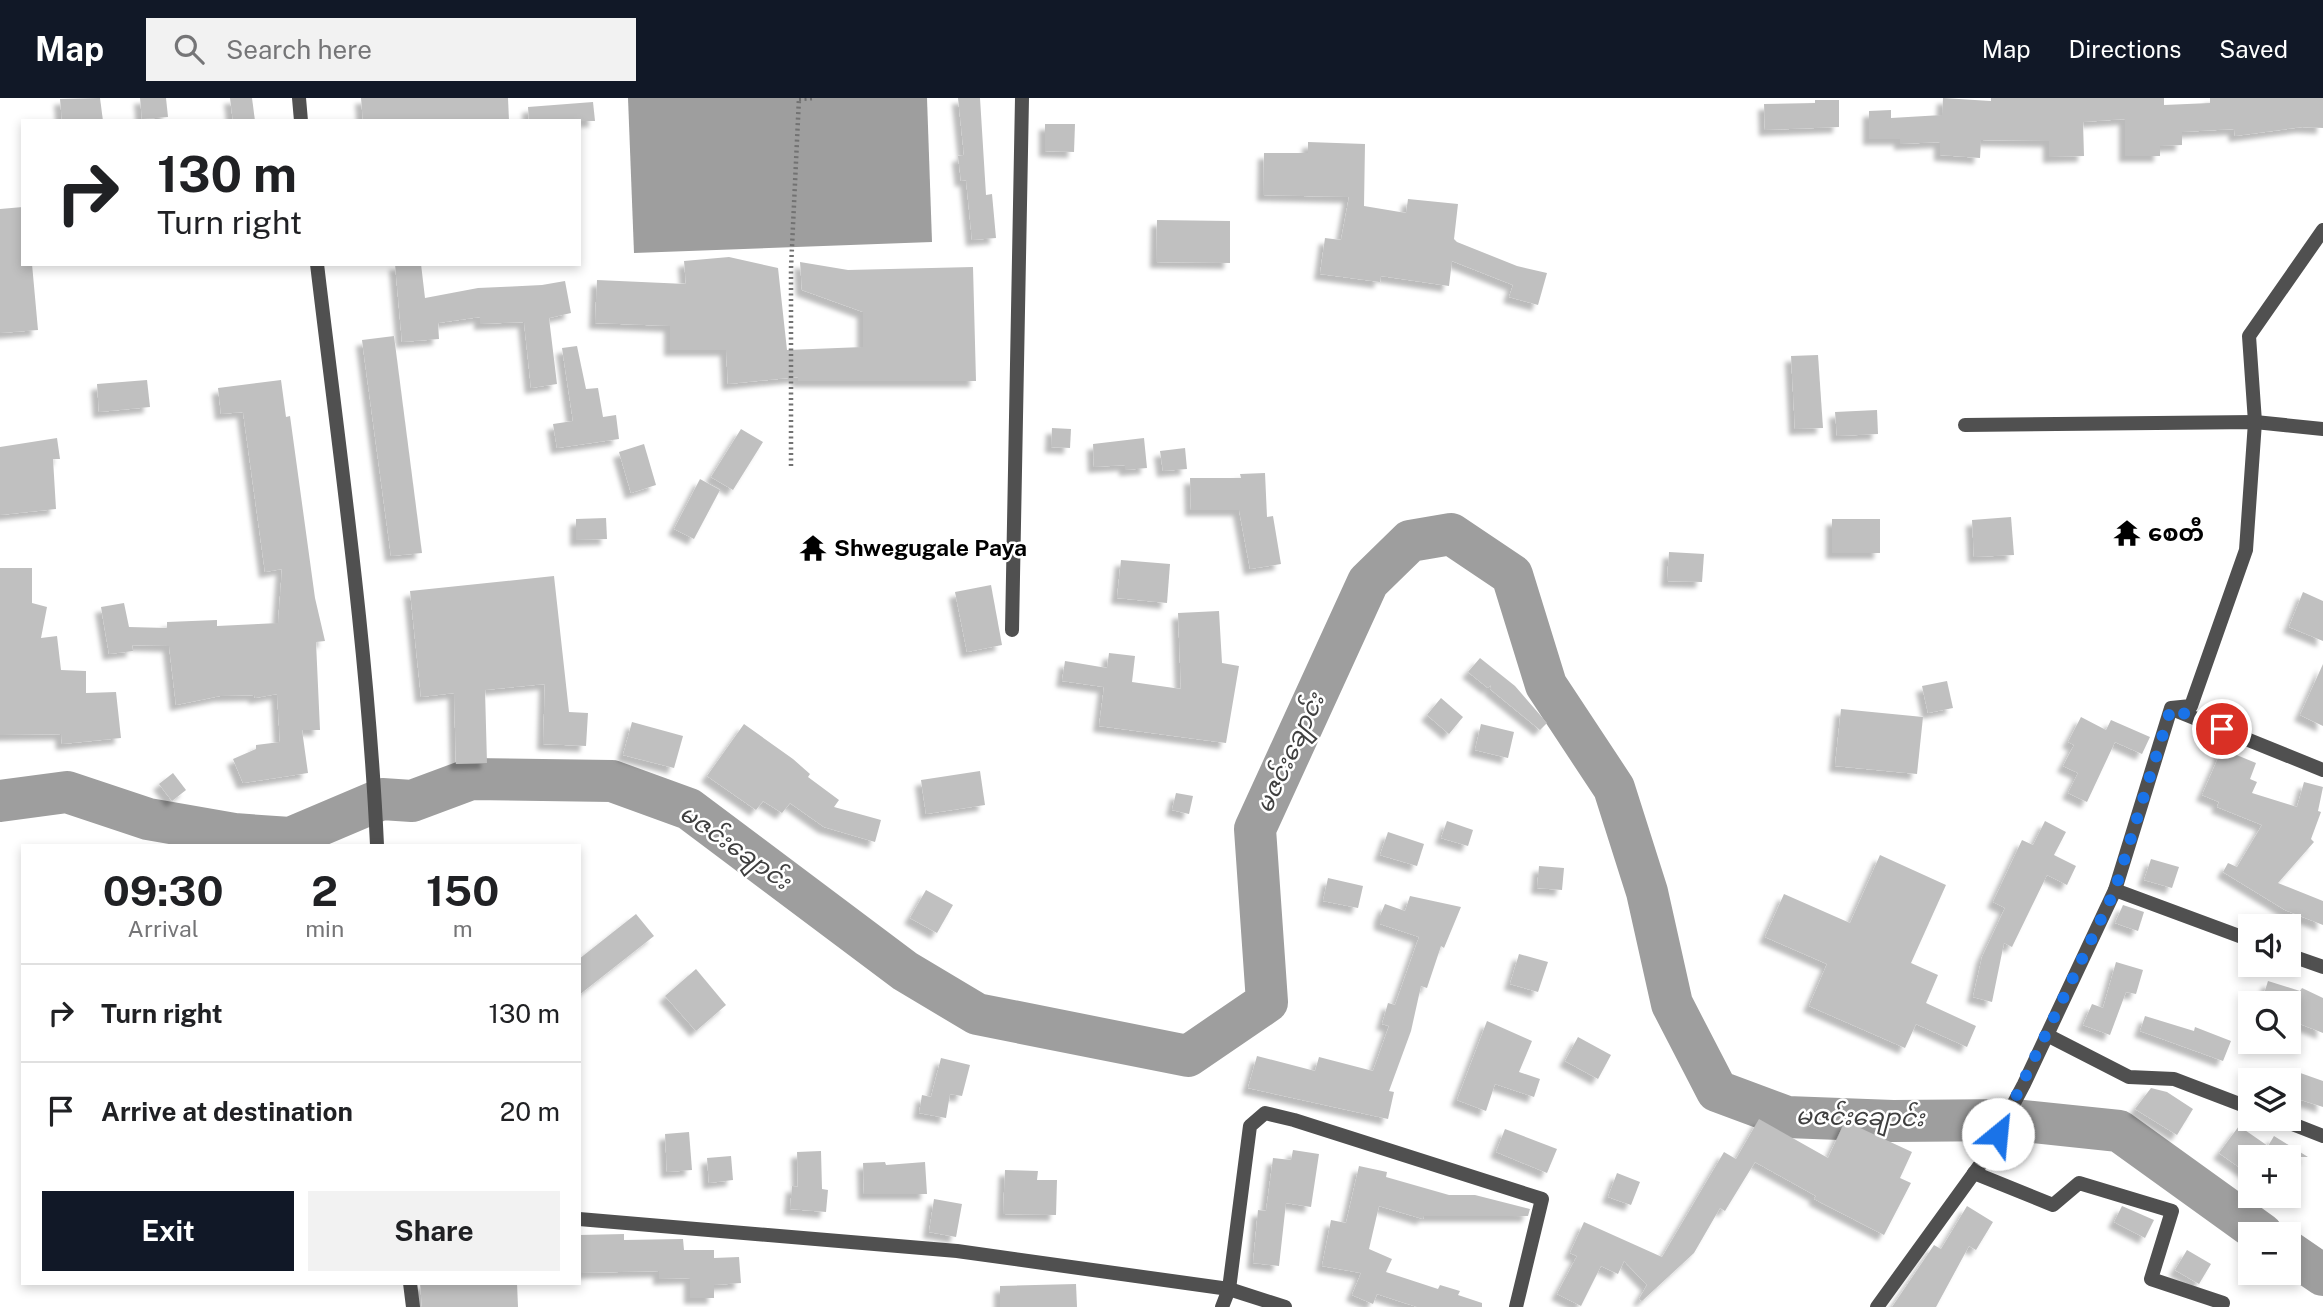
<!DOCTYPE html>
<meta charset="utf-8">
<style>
body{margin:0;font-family:"Public Sans","Noto Sans Myanmar",sans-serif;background:#f2f2f2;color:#202124;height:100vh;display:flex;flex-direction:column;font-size:26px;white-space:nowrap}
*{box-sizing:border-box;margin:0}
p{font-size:23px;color:#757577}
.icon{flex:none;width:38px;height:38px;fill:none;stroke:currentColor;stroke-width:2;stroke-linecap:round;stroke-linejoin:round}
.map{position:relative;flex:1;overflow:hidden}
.details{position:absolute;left:21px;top:746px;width:560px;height:441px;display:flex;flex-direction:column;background:#fff;border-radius:0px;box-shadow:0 4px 10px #0003}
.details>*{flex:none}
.guide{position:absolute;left:21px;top:21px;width:560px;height:147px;border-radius:0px;box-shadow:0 4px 10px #0003;background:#fff;color:#202124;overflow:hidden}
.controls{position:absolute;left:2238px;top:816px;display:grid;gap:14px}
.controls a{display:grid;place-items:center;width:63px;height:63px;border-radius:0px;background:#fff;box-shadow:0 4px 10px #0003;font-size:35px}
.pin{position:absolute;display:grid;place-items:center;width:60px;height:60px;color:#fff;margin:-30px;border:4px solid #fff;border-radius:50%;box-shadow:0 2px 7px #0007}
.me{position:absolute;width:77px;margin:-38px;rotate:28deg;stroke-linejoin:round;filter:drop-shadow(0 0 5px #0008)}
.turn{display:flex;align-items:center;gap:24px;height:147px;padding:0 21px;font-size:32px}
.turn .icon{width:91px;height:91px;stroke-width:2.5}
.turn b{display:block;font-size:49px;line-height:60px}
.eta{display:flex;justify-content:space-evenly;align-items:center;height:119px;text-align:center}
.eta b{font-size:42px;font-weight:700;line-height:49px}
.action{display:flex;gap:14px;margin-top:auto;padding:14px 21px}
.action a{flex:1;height:80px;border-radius:0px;background:#111827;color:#fff;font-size:28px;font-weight:700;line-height:80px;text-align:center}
.action a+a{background:#f2f2f2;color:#202124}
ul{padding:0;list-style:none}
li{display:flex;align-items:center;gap:21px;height:98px;padding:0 21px;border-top:2px solid #e0e0e0}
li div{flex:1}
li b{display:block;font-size:26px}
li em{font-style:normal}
header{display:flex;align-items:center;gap:42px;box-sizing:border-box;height:98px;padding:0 35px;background:#111827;color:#fff}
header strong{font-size:33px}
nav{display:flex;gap:38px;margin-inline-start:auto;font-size:24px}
.search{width:490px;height:63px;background:#f2f2f2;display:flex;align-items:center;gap:18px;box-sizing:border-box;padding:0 24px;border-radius:0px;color:#757577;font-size:26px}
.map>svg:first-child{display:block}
.water{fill:#9e9e9e}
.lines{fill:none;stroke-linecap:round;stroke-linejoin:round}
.river{stroke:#9e9e9e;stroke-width:42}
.building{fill:#c0c0c0;filter:url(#shadow)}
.path{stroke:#727272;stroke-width:4.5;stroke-dasharray:2 3.5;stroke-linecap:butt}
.minor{stroke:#505050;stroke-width:14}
.tertiary{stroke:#505050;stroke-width:14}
.route{stroke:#1a73e8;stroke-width:12;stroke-dasharray:0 21.6}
.labels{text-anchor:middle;stroke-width:5;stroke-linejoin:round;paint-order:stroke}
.poi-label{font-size:23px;font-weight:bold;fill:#000;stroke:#fff;text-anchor:start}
.water-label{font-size:24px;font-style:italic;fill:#3f3f3f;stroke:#fff}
</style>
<header>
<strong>Map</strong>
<div class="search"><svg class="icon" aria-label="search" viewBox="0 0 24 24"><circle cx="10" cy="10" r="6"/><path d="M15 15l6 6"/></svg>Search here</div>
<nav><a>Map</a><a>Directions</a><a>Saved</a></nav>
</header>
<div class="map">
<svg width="2323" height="1209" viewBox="0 0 2323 1209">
<defs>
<filter id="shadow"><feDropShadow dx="-6" dy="6" stdDeviation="2" flood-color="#0004"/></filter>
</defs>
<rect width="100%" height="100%" fill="#fff"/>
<path class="water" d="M 628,0 L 927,0 L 932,144 L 634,155 Z"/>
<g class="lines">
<g class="river">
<path d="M 0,703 L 67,694 L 148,721 L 234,736 L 290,740 L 382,701 L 412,703 L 471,681 L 612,683 L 689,711 L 905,873 L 977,916 L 1188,958 L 1267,904 L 1255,731 L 1368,484 L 1410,443 L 1451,436 L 1512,477 L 1546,587 L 1614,690 L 1647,794 L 1672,906 L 1717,993 L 1787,1019 L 1893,1023 L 2013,1022 L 2119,1033 L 2262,1136"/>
<path d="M 2289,1154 L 2323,1177"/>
</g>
</g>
<g class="building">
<path d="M 100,0 L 103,23 L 62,23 L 60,1 Z"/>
<path d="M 140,0 L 166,0 L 168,19 L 142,21 Z"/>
<path d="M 230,0 L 252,0 L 255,23 L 233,23 Z"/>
<path d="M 361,0 L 508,0 L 509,23 L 363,23 Z"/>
<path d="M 958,0 L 980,0 L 986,97 L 992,96 L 996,140 L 972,142 L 966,82 L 961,83 L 958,58 L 964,57 Z"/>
<path d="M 1943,0 L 1991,3 L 1991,0 L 2164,0 L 2164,7 L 2210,5 L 2210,0 L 2323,0 L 2323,30 L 2302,29 L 2235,38 L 2234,31 L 2182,34 L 2182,47 L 2160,48 L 2160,58 L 2125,58 L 2125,21 L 2083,24 L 2084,58 L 2049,59 L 2049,43 L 1981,42 L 1980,60 L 1940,57 L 1940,44 L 1900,46 L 1900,41 L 1869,41 L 1869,13 L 1891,12 L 1891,20 L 1942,17 Z"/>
<path d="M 1815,2 L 1839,2 L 1839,29 L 1765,32 L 1764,6 L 1815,5 Z"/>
<path d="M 593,4 L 595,23 L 529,23 L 528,9 Z"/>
<path d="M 1045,26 L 1075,26 L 1074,54 L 1045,53 Z"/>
<path d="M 1308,44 L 1365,46 L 1364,108 L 1406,115 L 1408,101 L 1458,106 L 1454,141 L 1457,144 L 1517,168 L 1547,175 L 1538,207 L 1509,199 L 1513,187 L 1452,163 L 1449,188 L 1381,178 L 1380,184 L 1320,176 L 1325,140 L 1341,142 L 1349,99 L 1263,97 L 1264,55 L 1308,55 Z"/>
<path d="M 23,109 L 23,166 L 32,166 L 38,232 L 0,235 L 0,111 Z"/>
<path d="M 1157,122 L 1230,123 L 1230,165 L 1156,164 Z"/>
<path d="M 729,159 L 778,170 L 787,252 L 863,249 L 863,214 L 802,192 L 800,164 L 848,172 L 973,169 L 976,283 L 798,283 L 798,279 L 728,286 L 726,252 L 670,252 L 670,228 L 595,225 L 597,182 L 686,186 L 684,163 Z"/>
<path d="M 395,166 L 421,166 L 425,200 L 478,190 L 542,187 L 565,183 L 571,215 L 549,220 L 557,286 L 531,290 L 524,224 L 480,226 L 480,219 L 438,225 L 439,241 L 402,244 Z"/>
<path d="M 394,238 L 422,455 L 391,458 L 362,242 Z"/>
<path d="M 577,248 L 586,291 L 598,290 L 603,319 L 616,317 L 619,341 L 557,350 L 553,326 L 573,323 L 562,250 Z"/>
<path d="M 1818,257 L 1823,330 L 1795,331 L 1791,258 Z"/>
<path d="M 147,282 L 150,309 L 99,314 L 97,286 Z"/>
<path d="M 281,282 L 286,319 L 290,318 L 315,500 L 325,543 L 316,544 L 320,632 L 302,632 L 308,675 L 243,685 L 233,661 L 256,651 L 256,647 L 280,644 L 277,596 L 255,600 L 254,597 L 220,598 L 176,607 L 169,548 L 132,547 L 133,553 L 109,556 L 101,509 L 124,505 L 129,529 L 167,530 L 167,524 L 217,522 L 217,528 L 278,525 L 282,471 L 265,474 L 243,314 L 221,316 L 218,290 Z"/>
<path d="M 1877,312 L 1878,336 L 1837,338 L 1835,314 Z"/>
<path d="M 1052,330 L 1071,331 L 1070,350 L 1051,349 Z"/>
<path d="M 741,331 L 763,344 L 733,392 L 711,379 Z"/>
<path d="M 57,340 L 60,361 L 53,361 L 56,411 L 0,417 L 0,349 Z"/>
<path d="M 1144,340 L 1147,370 L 1125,372 L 1125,367 L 1094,369 L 1093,346 Z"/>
<path d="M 644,346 L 656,387 L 631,395 L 619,354 Z"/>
<path d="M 1185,350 L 1187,371 L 1163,373 L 1160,353 Z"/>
<path d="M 1265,375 L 1267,419 L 1273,418 L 1281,466 L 1250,471 L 1239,412 L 1191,412 L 1190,380 L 1241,380 L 1240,376 Z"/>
<path d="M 700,381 L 720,392 L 694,441 L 674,431 Z"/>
<path d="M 2011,419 L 2014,457 L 1974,459 L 1972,422 Z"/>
<path d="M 606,420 L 607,441 L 576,442 L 576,421 Z"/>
<rect x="1832" y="421" width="48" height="34"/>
<path d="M 1669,454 L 1704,456 L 1702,484 L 1667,483 Z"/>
<path d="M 1121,462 L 1170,466 L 1167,505 L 1117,500 Z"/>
<path d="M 0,470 L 32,470 L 32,505 L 47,509 L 41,540 L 57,538 L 61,572 L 86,573 L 86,595 L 116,594 L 121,640 L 62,646 L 61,636 L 0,637 Z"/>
<path d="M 554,478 L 569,614 L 588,615 L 586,648 L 543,646 L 545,586 L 485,592 L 487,665 L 456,666 L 454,595 L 421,599 L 410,493 Z"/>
<path d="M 991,487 L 1002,547 L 967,554 L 955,494 Z"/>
<path d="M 2303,494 L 2323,503 L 2323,543 L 2289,529 Z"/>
<path d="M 1219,513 L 1222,565 L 1239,568 L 1226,645 L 1099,628 L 1104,589 L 1062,583 L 1065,563 L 1107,570 L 1109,555 L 1135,558 L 1132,584 L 1181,591 L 1178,515 Z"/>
<path d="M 1480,560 L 1515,588 L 1547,625 L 1540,632 L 1490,591 L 1491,587 L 1488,590 L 1468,574 Z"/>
<path d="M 2323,566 L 2323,628 L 2300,617 Z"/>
<path d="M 1947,583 L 1953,610 L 1928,615 L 1922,588 Z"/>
<path d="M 1441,600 L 1463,619 L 1449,636 L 1427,617 Z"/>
<path d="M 1841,611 L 1923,619 L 1917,676 L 1835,668 Z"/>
<path d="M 2081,619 L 2106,632 L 2111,622 L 2150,639 L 2142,656 L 2115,644 L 2087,704 L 2068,695 L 2078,675 L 2063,668 L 2074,647 L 2068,644 Z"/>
<path d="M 632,624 L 683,638 L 674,670 L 623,657 Z"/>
<path d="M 744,626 L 793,661 L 810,676 L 808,679 L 839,702 L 834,709 L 881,722 L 875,744 L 824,729 L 790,705 L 782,715 L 763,703 L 756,712 L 707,678 Z"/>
<path d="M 1481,626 L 1514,634 L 1508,660 L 1475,652 Z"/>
<path d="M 2222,651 L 2256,665 L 2250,681 L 2257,684 L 2252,695 L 2297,709 L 2304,684 L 2323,689 L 2318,713 L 2321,714 L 2311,741 L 2314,744 L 2278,785 L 2323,803 L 2323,827 L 2285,812 L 2223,774 L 2228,765 L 2237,769 L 2262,727 L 2217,709 L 2219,704 L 2202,697 Z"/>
<path d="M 980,673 L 985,707 L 926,716 L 921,682 Z"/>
<path d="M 173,675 L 186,692 L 172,703 L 159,686 Z"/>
<path d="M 1176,695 L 1193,698 L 1189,716 L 1172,712 Z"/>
<path d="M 1447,723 L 1473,732 L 1468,748 L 1441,740 Z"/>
<path d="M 2045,723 L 2066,734 L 2054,757 L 2076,768 L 2067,787 L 2047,777 L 2012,849 L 2004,845 L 1992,904 L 1973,899 L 1982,859 L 2005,810 L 1993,804 L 2022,742 L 2033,747 Z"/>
<path d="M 1388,734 L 1424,746 L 1417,768 L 1380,757 Z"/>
<path d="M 1880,757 L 1946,787 L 1911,865 L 1938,877 L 1926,905 L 1976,928 L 1967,949 L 1916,926 L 1905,950 L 1809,908 L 1827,866 L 1765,839 L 1784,796 L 1850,825 Z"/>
<path d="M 2151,761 L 2179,769 L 2172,790 L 2144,782 Z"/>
<path d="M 1539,768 L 1564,770 L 1562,792 L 1537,790 Z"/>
<path d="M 1328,780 L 1363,788 L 1358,810 L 1323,803 Z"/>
<path d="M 926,792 L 953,807 L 937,835 L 910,820 Z"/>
<path d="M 1410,798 L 1461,809 L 1444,850 L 1441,848 L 1427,890 L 1421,888 L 1411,933 L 1389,993 L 1394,994 L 1388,1021 L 1248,990 L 1257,958 L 1315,973 L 1319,959 L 1373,973 L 1389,928 L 1382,926 L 1388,905 L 1395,907 L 1419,839 L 1380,826 L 1380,818 L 1385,806 L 1405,813 Z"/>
<path d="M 2123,807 L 2144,814 L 2138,833 L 2115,825 Z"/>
<path d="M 636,816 L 654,838 L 579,897 L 579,861 Z"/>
<path d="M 1519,856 L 1548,864 L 1538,894 L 1510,886 Z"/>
<path d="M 2116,864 L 2143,872 L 2136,896 L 2126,894 L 2110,937 L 2083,927 L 2092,906 L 2103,910 Z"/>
<path d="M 696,871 L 726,907 L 696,933 L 665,898 Z"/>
<path d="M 2268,883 L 2300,893 L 2302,890 L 2323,900 L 2323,935 L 2290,922 L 2296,905 L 2261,905 Z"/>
<path d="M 2145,918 L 2194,933 L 2195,929 L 2231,943 L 2223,963 L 2140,933 Z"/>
<path d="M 1487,923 L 1532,943 L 1519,974 L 1540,981 L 1534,999 L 1495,986 L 1486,1013 L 1457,1002 Z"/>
<path d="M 1578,939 L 1611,957 L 1598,981 L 1565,963 Z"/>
<path d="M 941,960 L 970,967 L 962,998 L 950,996 L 946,1020 L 919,1015 L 922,997 L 931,999 Z"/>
<path d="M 2289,971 L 2323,983 L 2323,1009 L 2289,998 Z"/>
<path d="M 2151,990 L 2167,994 L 2193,1011 L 2177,1037 L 2135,1011 Z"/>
<path d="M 1759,1021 L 1828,1060 L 1845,1023 L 1912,1054 L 1900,1080 L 1911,1085 L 1884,1137 L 1814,1101 L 1816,1098 L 1755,1064 L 1725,1113 L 1720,1110 L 1694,1155 L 1642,1203 L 1639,1201 L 1647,1187 L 1624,1163 L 1618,1176 L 1601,1168 L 1581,1208 L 1557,1196 L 1577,1158 L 1570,1155 L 1584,1124 L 1662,1159 L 1724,1054 L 1736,1061 Z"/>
<path d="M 2239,1028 L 2268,1048 L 2274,1038 L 2308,1059 L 2250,1059 L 2250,1077 L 2219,1055 Z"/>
<path d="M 1505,1031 L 1557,1051 L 1547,1075 L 1496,1054 Z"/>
<path d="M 689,1034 L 692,1072 L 667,1074 L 665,1036 Z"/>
<path d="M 1293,1052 L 1319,1056 L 1311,1109 L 1286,1105 L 1279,1168 L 1253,1165 L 1258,1112 L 1266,1113 L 1273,1060 L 1291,1062 Z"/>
<path d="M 821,1053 L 822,1091 L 828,1092 L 826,1114 L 790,1111 L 792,1088 L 798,1089 L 797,1054 Z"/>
<path d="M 731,1058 L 733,1082 L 709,1085 L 707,1060 Z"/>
<path d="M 885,1064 L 886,1067 L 925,1064 L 927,1096 L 864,1096 L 863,1065 Z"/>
<path d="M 1359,1068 L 1387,1074 L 1386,1079 L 1449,1097 L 1475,1097 L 1530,1111 L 1528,1118 L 1424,1118 L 1423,1121 L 1379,1108 L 1369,1151 L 1392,1161 L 1386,1174 L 1438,1191 L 1440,1187 L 1460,1193 L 1458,1197 L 1482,1205 L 1482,1209 L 1417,1209 L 1377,1196 L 1373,1206 L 1352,1197 L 1361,1175 L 1322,1168 L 1331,1122 L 1346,1125 Z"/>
<path d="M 1005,1072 L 1038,1073 L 1037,1082 L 1057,1082 L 1056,1117 L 1003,1116 Z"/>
<path d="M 1617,1075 L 1640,1084 L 1631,1107 L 1608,1099 Z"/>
<path d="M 934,1101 L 962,1106 L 956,1139 L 929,1134 Z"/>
<path d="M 1967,1108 L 1993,1124 L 1976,1152 L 1969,1148 L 1936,1209 L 1892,1209 L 1934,1147 L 1941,1151 Z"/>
<path d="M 2122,1108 L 2154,1122 L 2145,1140 L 2114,1124 Z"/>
<path d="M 624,1136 L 624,1142 L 683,1141 L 684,1152 L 714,1152 L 714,1160 L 739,1159 L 741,1185 L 714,1187 L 714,1200 L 690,1200 L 690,1180 L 659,1181 L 659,1173 L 579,1175 L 579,1137 Z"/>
<path d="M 2187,1152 L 2211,1166 L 2199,1186 L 2175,1172 Z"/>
<path d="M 420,1185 L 517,1185 L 518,1209 L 422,1209 Z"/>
<path d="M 1076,1186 L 1077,1209 L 1000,1209 L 1000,1188 Z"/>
</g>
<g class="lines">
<g class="path">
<path d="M 799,1 L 815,0"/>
<path d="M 791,368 L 791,170 L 799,0"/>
</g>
<g class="minor">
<path d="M 1965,327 L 2255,324 L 2323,331"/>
<path d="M 1012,532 L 1022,0"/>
<path d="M 2172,611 L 2323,672"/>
<path d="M 2115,792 L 2250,842"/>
<path d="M 2289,857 L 2323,869"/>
<path d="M 2047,937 L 2129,979 L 2174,981 L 2250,1010"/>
<path d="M 2277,1020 L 2323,1038"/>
<path d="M 1974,1075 L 2053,1107 L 2079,1085 L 2172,1113 L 2151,1181 L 2223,1205 L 2220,1209"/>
<path d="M 579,1121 L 957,1153 L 1229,1191 L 1285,1209"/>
<path d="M 1222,1209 L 1229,1191 L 1250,1028 L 1265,1015 L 1294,1022 L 1542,1101 L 1516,1209"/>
<path d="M 1877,1209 L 1985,1060 L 2024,986 L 2115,792 L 2171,610 L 2191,608 L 2246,452 L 2255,324 L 2249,238 L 2323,132"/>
</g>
<g class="tertiary">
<path d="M 299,0 L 301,23"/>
<path d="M 317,166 C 340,360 368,553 377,747"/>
<path d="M 410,1185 L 413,1209"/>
</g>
</g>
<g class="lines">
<path class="route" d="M 1998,1036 L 2115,792 L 2171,610 L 2222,631"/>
</g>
<defs>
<symbol id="temple-bare" viewBox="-9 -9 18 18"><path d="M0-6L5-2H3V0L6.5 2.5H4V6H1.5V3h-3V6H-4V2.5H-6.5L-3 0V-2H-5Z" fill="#000" stroke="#fff" stroke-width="2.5" paint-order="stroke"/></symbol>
</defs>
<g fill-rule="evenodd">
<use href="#temple-bare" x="2108" y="416" width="38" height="38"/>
<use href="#temple-bare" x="794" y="431" width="38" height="38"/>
</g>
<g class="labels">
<g class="poi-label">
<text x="2148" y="443">စေတီ</text>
<text x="834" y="458">Shwegugale Paya</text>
</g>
<g class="water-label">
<text transform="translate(1290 655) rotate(-65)" y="8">မဇင်းချောင်း</text>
<text transform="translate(735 749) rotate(35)" y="8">မဇင်းချောင်း</text>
<text transform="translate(1860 1019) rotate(1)" y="8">မဇင်းချောင်း</text>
</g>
</g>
</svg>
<div class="controls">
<a><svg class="icon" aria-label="sound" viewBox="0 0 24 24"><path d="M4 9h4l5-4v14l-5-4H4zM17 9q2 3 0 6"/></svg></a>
<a><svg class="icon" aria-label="search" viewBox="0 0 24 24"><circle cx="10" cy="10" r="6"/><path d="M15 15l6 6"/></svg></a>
<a><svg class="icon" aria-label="layers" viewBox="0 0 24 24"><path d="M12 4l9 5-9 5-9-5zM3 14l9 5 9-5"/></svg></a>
<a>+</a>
<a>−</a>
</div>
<div class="pin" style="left:2222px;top:631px;background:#d93025"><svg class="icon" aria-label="arrive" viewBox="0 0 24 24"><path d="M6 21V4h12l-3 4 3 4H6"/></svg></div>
<svg class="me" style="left:1998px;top:1036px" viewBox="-20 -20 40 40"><circle r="19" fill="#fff"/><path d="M0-13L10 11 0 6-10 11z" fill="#1a73e8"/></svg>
<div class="guide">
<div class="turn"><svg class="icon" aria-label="right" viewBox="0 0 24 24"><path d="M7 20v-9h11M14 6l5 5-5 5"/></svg><div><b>130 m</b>Turn right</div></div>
</div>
<section class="details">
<div class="eta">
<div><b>09:30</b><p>Arrival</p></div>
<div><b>2</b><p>min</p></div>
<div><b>150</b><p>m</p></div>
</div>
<ul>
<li><svg class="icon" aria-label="right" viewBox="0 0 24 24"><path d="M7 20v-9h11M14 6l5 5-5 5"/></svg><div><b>Turn right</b></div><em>130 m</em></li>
<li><svg class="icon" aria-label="arrive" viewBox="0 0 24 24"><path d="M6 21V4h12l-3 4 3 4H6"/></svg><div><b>Arrive at destination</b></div><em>20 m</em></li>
</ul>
<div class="action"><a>Exit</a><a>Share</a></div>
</section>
</div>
